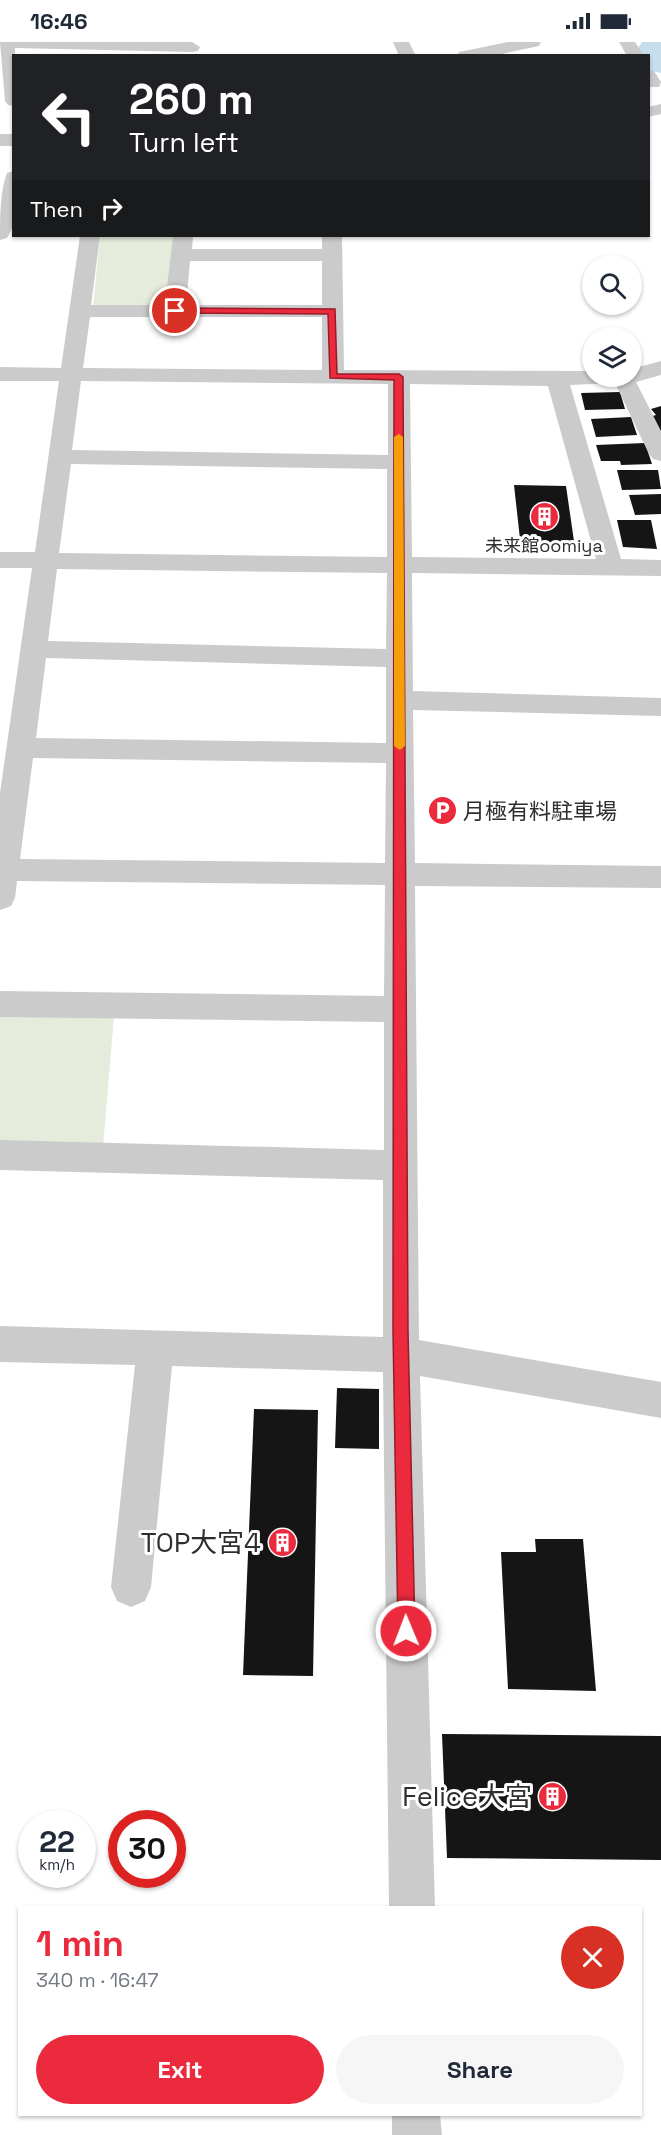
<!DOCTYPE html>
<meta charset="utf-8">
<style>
body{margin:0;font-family:"Space Grotesk","Noto Sans JP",sans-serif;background:#f6f6f7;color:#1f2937;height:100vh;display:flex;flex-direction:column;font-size:22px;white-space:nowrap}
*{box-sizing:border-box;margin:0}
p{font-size:20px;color:#747a83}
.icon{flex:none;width:33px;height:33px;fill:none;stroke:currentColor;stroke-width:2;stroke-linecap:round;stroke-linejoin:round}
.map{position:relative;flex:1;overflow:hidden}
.panel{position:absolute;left:18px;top:1864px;width:624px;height:210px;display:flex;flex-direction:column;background:#fff;border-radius:0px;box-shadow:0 2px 4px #0004}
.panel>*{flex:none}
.hud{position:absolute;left:12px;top:12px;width:638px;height:183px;border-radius:0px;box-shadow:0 2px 4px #0004;background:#202124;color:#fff;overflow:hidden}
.buttons{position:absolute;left:582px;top:213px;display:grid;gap:12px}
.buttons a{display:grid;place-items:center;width:60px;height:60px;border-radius:50%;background:#fff;box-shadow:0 2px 4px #0004;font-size:30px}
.speed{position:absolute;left:18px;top:1768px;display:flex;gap:12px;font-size:30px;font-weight:700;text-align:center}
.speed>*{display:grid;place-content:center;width:78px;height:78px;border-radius:50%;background:#fff;box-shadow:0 2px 4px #0004;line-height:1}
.speed small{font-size:15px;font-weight:400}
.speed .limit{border:9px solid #d22;background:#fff;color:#111}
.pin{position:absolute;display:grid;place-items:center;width:51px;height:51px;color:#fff;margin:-26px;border:3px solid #fff;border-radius:50%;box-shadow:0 2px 6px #0007}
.me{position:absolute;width:66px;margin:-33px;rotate:359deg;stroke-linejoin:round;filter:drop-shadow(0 0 4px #0008)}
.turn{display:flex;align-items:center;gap:21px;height:126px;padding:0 18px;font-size:27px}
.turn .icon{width:78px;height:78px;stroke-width:2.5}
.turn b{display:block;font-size:42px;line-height:51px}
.then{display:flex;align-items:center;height:57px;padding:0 18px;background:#0003;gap:12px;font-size:22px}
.round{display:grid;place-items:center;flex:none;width:63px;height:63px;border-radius:32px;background:#f6f6f7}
.head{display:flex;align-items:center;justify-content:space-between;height:102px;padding:0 18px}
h1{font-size:36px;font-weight:600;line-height:45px;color:#eb2a3d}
.cta{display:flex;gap:12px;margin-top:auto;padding:12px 18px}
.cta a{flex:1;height:69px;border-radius:36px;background:#eb2a3d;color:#fff;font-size:24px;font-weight:600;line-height:69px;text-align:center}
.cta a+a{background:#f6f6f7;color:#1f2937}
.status{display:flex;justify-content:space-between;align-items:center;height:42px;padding:0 30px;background:#fff;direction:ltr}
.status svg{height:16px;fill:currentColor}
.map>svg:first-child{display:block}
.green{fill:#e5ecdc}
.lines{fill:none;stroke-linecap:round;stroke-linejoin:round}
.river{fill:#c7dfed;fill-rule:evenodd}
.building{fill:#151515}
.minor{fill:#cbcbcb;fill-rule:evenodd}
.route{fill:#eb2a3d;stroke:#991b28;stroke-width:1.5}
.slow{fill:#f59e0b}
.labels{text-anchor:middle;stroke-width:6;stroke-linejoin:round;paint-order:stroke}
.far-poi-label{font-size:18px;fill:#2e2e2e;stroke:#fff}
.poi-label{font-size:22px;fill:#2e2e2e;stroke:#fff;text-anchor:start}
.near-poi-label{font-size:27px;fill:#2e2e2e;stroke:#fff;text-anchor:end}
</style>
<div class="status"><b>16:46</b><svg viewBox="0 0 49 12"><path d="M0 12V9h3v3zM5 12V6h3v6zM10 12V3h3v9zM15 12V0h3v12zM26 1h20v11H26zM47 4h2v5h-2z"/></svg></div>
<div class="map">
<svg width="661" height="2093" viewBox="0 0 661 2093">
<rect width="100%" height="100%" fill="#fff"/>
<g class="green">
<path d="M 100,194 L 179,194 L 172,266 L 93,266 Z"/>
<path d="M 114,974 L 103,1104 L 0,1106 L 0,975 Z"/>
</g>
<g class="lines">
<path class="river" d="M 642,0 L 661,0 L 661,31 L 648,28 L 648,14 L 638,14 L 636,9 Z"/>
</g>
<g class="building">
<path d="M 620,350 L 625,367 L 585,368 L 581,351 Z"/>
<path d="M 661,364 L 661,390 L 646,376 L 656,373 L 651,367 Z"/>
<path d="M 631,375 L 637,393 L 596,395 L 591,377 Z"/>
<path d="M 645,401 L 652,422 L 621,423 L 620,419 L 601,419 L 596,403 Z"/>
<path d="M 617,428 L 658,428 L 661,447 L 622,448 Z"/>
<path d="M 514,443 L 566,444 L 575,506 L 521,506 Z"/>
<path d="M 661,452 L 661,472 L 635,473 L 629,453 Z"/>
<path d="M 617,478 L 651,478 L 657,507 L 623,505 Z"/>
<path d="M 337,1346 L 379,1347 L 379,1407 L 335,1406 Z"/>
<path d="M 254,1367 L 318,1368 L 313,1634 L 243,1633 Z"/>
<path d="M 535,1497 L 583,1497 L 596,1649 L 508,1647 L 501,1510 L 536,1510 Z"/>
<path d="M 442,1692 L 661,1694 L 661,1818 L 447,1816 Z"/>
</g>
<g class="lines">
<g class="minor">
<path d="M 0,0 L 192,0 L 200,5 L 198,9 L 192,10 L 15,6 L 14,64 L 8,63 L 5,59 Z"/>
<path d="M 393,0 L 409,0 L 416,14 L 399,14 Z"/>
<path d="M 508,0 L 541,0 L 539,4 L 492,14 L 457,14 L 459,10 Z"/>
<path d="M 619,0 L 635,0 L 644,14 L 627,14 Z"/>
<path d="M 648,28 L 654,29 L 661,40 L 659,45 L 648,45 Z"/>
<path d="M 661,62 L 661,72 L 648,75 L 648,65 Z"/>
<rect x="0" y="92" width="14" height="12"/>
<path d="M 14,129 C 14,149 19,179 7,196 L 0,198 C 0,178 0,149 7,131 Z"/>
<path d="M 80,194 L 100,194 L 91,263 L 165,263 L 173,194 L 193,194 L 192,207 L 322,207 L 322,194 L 342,194 L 344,328 L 592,329 L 592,334 L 632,334 L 632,327 L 661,319 L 661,333 L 636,340 L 661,389 L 661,419 L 653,417 L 649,412 L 615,341 L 570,343 L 621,517 L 661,518 L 661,534 L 412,531 L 413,649 L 661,656 L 661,674 L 413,668 L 415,821 L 661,824 L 661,846 L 415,844 L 419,1298 L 661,1340 L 661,1376 L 420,1334 L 435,1866 L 389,1866 L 383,1330 L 172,1324 L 151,1545 L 145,1559 L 131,1565 L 117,1559 L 111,1545 L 135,1323 L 0,1320 L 0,1284 L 383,1295 L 383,1138 L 0,1128 L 0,1098 L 384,1108 L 384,980 L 0,975 L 0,949 L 384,954 L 385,843 L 17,839 L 15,856 L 11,864 L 0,868 L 0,751 L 32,526 L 0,526 L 0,510 L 35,510 L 59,339 L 0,339 L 0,325 L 61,326 ZM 190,219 L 322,219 L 322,263 L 186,263 ZM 90,275 L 322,275 L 322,328 L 83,326 ZM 81,339 L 388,342 L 388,413 L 72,408 ZM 410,342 L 548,344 L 596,517 L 412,515 ZM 71,422 L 387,427 L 387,515 L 59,511 ZM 57,527 L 387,531 L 386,607 L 48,599 ZM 46,616 L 386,625 L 386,701 L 36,696 ZM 33,716 L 386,721 L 385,821 L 20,817 Z"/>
<path d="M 392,2073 L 440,2073 L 442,2093 L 392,2093 Z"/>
</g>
</g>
<path class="route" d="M 175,266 L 335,267 L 337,332 L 399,332 L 403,335 L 408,1289 L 415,1589 L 413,1595 L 406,1598 L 400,1595 L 398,1589 L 393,1289 L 394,338 L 330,336 L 328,272 L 172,271 L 170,269 Z"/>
<path class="slow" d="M 399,392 L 403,395 L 405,704 L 400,708 L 394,704 L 394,395 Z"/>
<defs>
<symbol id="building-disc" viewBox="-11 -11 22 22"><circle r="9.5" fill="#eb2a3d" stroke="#fff"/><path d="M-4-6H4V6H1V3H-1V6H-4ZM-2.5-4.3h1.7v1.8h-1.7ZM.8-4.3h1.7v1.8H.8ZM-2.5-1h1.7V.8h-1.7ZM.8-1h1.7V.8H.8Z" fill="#fff"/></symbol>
<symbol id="parking-disc" viewBox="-11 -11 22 22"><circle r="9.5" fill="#eb2a3d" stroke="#fff"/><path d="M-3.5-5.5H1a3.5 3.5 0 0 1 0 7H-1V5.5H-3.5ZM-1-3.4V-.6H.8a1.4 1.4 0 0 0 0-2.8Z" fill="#fff"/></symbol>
</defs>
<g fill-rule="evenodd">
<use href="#building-disc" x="528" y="458" width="33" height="33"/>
<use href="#parking-disc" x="426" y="752" width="33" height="33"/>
<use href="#building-disc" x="266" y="1484" width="33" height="33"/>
<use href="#building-disc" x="536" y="1738" width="33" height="33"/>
</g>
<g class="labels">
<g class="far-poi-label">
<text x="544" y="510">未来館oomiya</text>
</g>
<g class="poi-label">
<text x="463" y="777">月極有料駐車場</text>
</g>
<g class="near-poi-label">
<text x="261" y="1510">TOP大宮4</text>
<text x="532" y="1764">Felice大宮</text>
</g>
</g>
</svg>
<div class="buttons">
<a><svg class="icon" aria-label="search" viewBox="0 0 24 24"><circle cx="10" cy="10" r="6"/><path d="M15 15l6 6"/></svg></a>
<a><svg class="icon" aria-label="layers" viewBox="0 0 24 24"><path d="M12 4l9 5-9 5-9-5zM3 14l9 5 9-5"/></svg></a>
</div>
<div class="speed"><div>22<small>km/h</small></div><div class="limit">30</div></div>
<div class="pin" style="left:175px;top:269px;background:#d93025"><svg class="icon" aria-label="arrive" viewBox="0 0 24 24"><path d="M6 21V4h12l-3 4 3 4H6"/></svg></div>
<svg class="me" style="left:406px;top:1589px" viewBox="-20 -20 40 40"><circle r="17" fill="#eb2a3d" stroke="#fff" stroke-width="3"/><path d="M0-11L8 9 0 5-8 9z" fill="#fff"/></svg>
<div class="hud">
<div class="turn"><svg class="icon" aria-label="left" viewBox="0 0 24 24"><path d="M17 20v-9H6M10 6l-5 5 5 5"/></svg><div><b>260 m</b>Turn left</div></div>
<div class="then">Then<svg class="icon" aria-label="right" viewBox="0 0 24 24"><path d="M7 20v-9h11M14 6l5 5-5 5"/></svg></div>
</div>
<section class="panel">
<div class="head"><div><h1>1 min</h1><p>340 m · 16:47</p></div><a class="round" style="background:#d93025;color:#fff"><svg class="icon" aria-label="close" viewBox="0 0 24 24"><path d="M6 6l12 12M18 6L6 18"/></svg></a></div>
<div class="cta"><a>Exit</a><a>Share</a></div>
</section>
</div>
